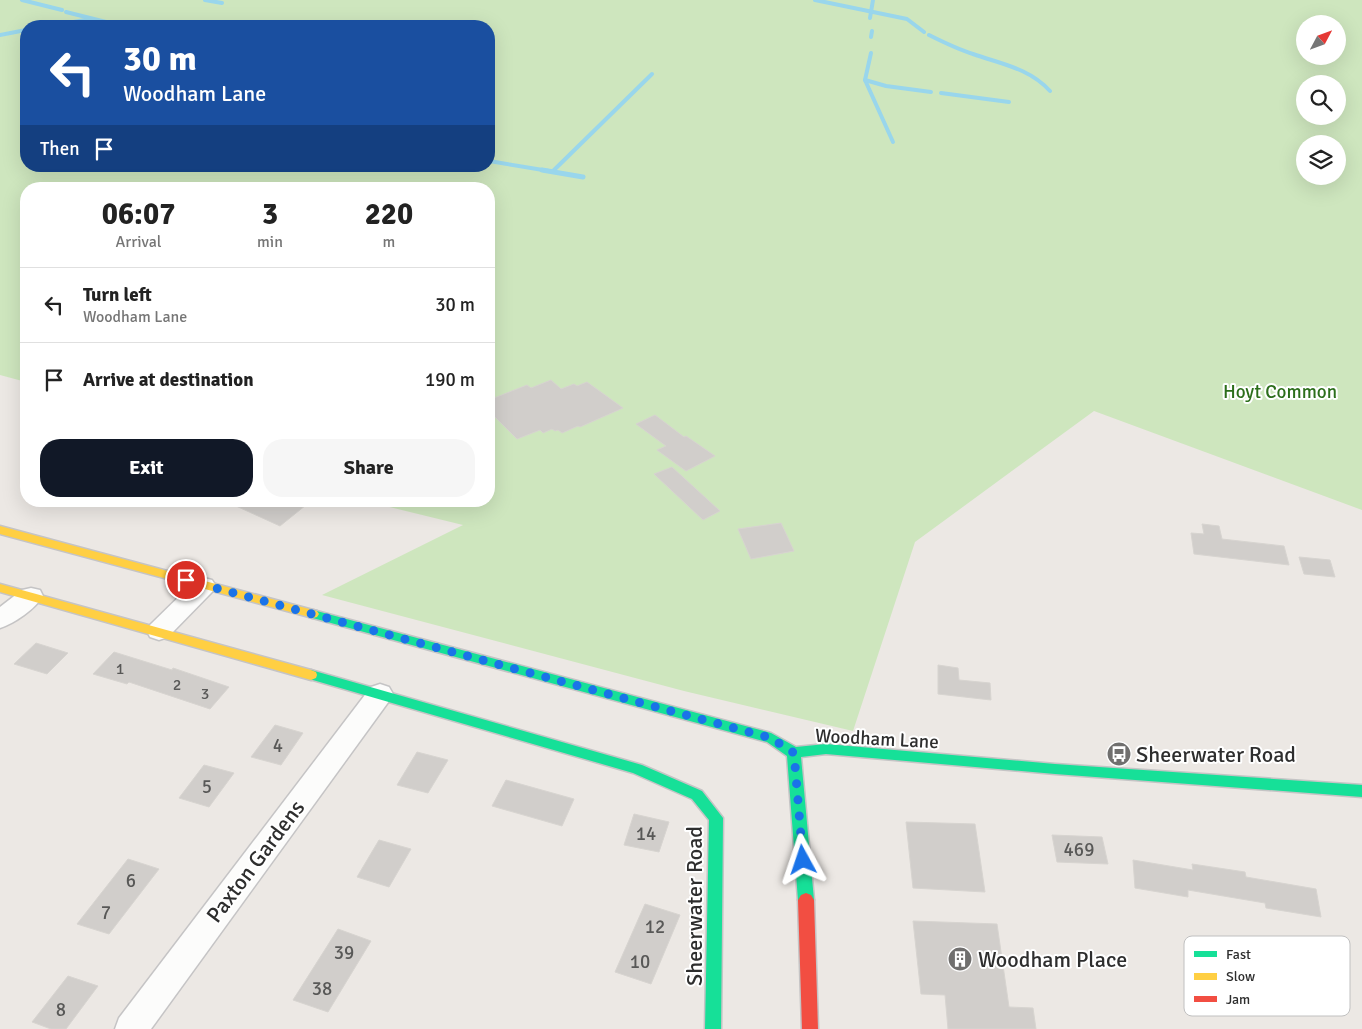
<!DOCTYPE html>
<style>
body{margin:0;font-family:Signika,sans-serif;background:#f6f6f6;color:#222;height:100vh;display:flex;flex-direction:column;font-size:19px;white-space:nowrap}
*{box-sizing:border-box;margin:0}
p{font-size:16px;color:#767676}
.icon{flex:none;width:28px;height:28px;fill:none;stroke:currentColor;stroke-width:2;stroke-linecap:round;stroke-linejoin:round}
.map{position:relative;flex:1;overflow:hidden}
.drawer{position:absolute;left:20px;top:182px;width:475px;height:325px;display:flex;flex-direction:column;background:#fff;border-radius:20px;box-shadow:0 5px 20px #0002}
.drawer>*{flex:none}
.top-card{position:absolute;left:20px;top:20px;width:475px;height:152px;border-radius:20px;box-shadow:0 5px 20px #0002;background:#1a4fa0;color:#fff;overflow:hidden}
.needle{width:32px;rotate:49deg}
.tools{position:absolute;left:1296px;top:15px;display:grid;gap:10px}
.tools a{display:grid;place-items:center;width:50px;height:50px;border-radius:50%;background:#fff;box-shadow:0 5px 20px #0002;font-size:25px}
.pin{position:absolute;display:grid;place-items:center;width:42px;height:42px;color:#fff;margin:-21px;border:2px solid #fff;border-radius:50%;box-shadow:0 1px 5px #0007}
.me{position:absolute;width:55px;margin:-28px;rotate:355deg;stroke-linejoin:round;filter:drop-shadow(0 0 4px #0008)}
.turn{display:flex;align-items:center;gap:18px;height:105px;padding:0 20px;font-size:22px}
.turn .icon{width:65px;height:65px;stroke-width:2.5}
.turn b{display:block;font-size:35px;line-height:42px}
.then{display:flex;align-items:center;height:48px;padding:0 20px;background:#0003;gap:10px;font-size:19px}
.eta{display:flex;justify-content:space-evenly;align-items:center;height:85px;text-align:center}
.eta b{font-size:30px;font-weight:700;line-height:35px}
.cta{display:flex;gap:10px;margin-top:auto;padding:10px 20px}
.cta a{flex:1;height:58px;border-radius:20px;background:#111827;color:#fff;font-size:20px;font-weight:700;line-height:58px;text-align:center}
.cta a+a{background:#f6f6f6;color:#222}
ul{padding:0;list-style:none}
li{display:flex;align-items:center;gap:15px;height:75px;padding:0 20px;border-top:1px solid #e0e0e0}
li div{flex:1}
li b{display:block;font-size:19px}
li em{font-style:normal}
.map>svg:first-child{display:block}
.green{fill:#cee6be;fill-rule:evenodd}
.lines{fill:none;stroke-linecap:round;stroke-linejoin:round}
.stream-far1{stroke:#99d6ec;stroke-width:4}
.stream{stroke:#99d6ec;stroke-width:5}
.building{fill:#d1cecb;stroke:#d7d4d0}
.street-casing{stroke:#c5c4c5;stroke-width:3}
.fast-casing{stroke:#c5c4c5;stroke-width:3}
.slow-casing{stroke:#c5c4c5;stroke-width:3}
.jam-casing{stroke:#c5c4c5;stroke-width:3}
.street{fill:#fcfcfb;fill-rule:evenodd}
.fast{fill:#16e098;fill-rule:evenodd}
.slow{fill:#ffcf43;fill-rule:evenodd}
.jam{fill:#f24e42;fill-rule:evenodd}
.route{stroke:#1a73e8;stroke-width:9;stroke-dasharray:0 16.2}
.labels{text-anchor:middle;stroke-width:4;stroke-linejoin:round;paint-order:stroke}
.number-label{font-size:16px;fill:#585857}
.park-label{font-size:19px;fill:#2c6e1b;stroke:#fff}
.street-label{font-size:19px;fill:#2e2e2e;stroke:#fff}
.near-number-label{font-size:19px;fill:#585857}
.near-poi-label{font-size:22px;fill:#2e2e2e;stroke:#fff;text-anchor:start}
.near-street-label{font-size:22px;fill:#2e2e2e;stroke:#fff}
.key{fill:#fff;stroke:#c0c0c0;stroke-width:1}
.key-label{font-size:14px;fill:#2e2e2e}
</style>
<div class="map">
<svg width="1362" height="1029" viewBox="0 0 1362 1029">
<rect width="100%" height="100%" fill="#ece8e4"/>
<path class="green" d="M 0,0 L 1362,0 L 1362,510 L 1094,411 L 915,542 L 853,731 L 684,691 L 322,595 L 463,525 L 365,501 L 489,501 L 489,189 L 26,189 L 26,382 L 0,375 ZM 1305,24 L 1338,24 L 1338,56 L 1305,56 ZM 26,26 L 489,26 L 489,166 L 26,166 ZM 1305,84 L 1338,84 L 1338,116 L 1305,116 ZM 1305,144 L 1338,144 L 1338,176 L 1305,176 Z"/>
<g class="lines">
<g class="stream-far1">
<path d="M 22,0 L 62,10"/>
<path d="M 205,0 L 222,3"/>
<path d="M 815,0 L 907,19 L 924,32"/>
<path d="M 66,12 L 122,26"/>
<path d="M 870,18 L 873,0"/>
<path d="M 50,26 L 91,19"/>
<path d="M 0,35 L 26,30"/>
<path d="M 929,35 C 943,42 957,49 973,54 C 1001,64 1029,68 1050,91"/>
<path d="M 871,37 L 872,31"/>
<path d="M 871,53 L 865,80 L 893,142"/>
<path d="M 865,80 L 886,86 L 931,92"/>
<path d="M 941,93 L 1009,102"/>
<path d="M 489,161 L 549,171"/>
<path d="M 553,171 L 652,74"/>
</g>
<path class="stream" d="M 542,170 L 583,177"/>
</g>
<g class="building">
<path d="M 551,380 L 561,389 L 574,384 L 577,386 L 587,382 L 623,408 L 580,427 L 578,426 L 562,433 L 558,430 L 555,431 L 552,429 L 543,433 L 540,430 L 517,439 L 489,411 L 489,400 L 527,385 L 531,388 Z"/>
<path d="M 655,415 L 684,437 L 686,436 L 715,456 L 686,471 L 657,450 L 666,446 L 636,424 Z"/>
<path d="M 672,467 L 720,511 L 703,520 L 654,474 Z"/>
<path d="M 225,501 L 311,501 L 280,526 Z"/>
<path d="M 781,523 L 794,551 L 751,559 L 738,529 Z"/>
<path d="M 1202,524 L 1219,526 L 1222,539 L 1284,546 L 1289,565 L 1194,554 L 1191,533 L 1204,534 Z"/>
<path d="M 1299,557 L 1330,560 L 1335,577 L 1304,574 Z"/>
<path d="M 36,643 L 68,653 L 47,674 L 14,664 Z"/>
<path d="M 114,652 L 172,670 L 173,668 L 229,687 L 210,709 L 129,682 L 127,684 L 93,674 Z"/>
<path d="M 938,665 L 958,668 L 959,680 L 990,683 L 991,700 L 938,694 Z"/>
<path d="M 275,725 L 303,733 L 281,765 L 251,757 Z"/>
<path d="M 417,752 L 448,760 L 428,793 L 397,785 Z"/>
<path d="M 204,765 L 234,773 L 209,807 L 179,798 Z"/>
<path d="M 506,780 L 574,799 L 562,826 L 492,806 Z"/>
<path d="M 634,814 L 669,822 L 659,852 L 624,845 Z"/>
<path d="M 906,822 L 975,824 L 985,892 L 913,888 Z"/>
<path d="M 1052,835 L 1102,837 L 1108,864 L 1057,862 Z"/>
<path d="M 379,840 L 411,849 L 389,887 L 357,877 Z"/>
<path d="M 128,859 L 159,869 L 109,934 L 77,924 Z"/>
<path d="M 1133,860 L 1193,870 L 1192,864 L 1245,872 L 1246,877 L 1316,889 L 1321,917 L 1266,908 L 1265,903 L 1188,890 L 1188,897 L 1135,888 Z"/>
<path d="M 645,904 L 680,915 L 651,984 L 615,972 Z"/>
<path d="M 913,921 L 997,924 L 1009,1007 L 1033,1008 L 1036,1029 L 948,1029 L 945,995 L 921,994 Z"/>
<path d="M 338,929 L 371,941 L 328,1012 L 293,1000 Z"/>
<path d="M 68,976 L 98,986 L 66,1029 L 51,1029 L 32,1022 Z"/>
</g>
<g class="lines">
<defs>
<g id="street">
<path d="M 204,578 L 212,580 L 216,586 L 212,592 L 168,637 L 159,640 L 150,637 L 147,631 L 150,625 L 196,580 Z"/>
<path d="M 31,588 L 40,590 L 43,596 C 35,609 15,623 0,628 L 0,607 L 22,590 Z"/>
<path d="M 380,684 L 389,687 L 393,694 L 389,701 L 151,1029 L 115,1029 L 119,1018 L 371,687 Z"/>
</g>
<g id="fast">
<path d="M 313,610 L 771,733 L 796,747 L 826,744 L 1055,764 L 1362,785 L 1362,797 L 1055,774 L 826,754 L 801,757 L 814,900 L 811,905 L 806,907 L 801,905 L 798,900 L 787,756 L 767,742 L 309,617 L 307,614 L 309,611 Z"/>
<path d="M 311,670 L 642,765 L 702,791 L 723,818 L 721,1029 L 705,1029 L 709,820 L 692,799 L 633,773 L 306,678 L 305,675 L 306,672 Z"/>
</g>
<g id="slow">
<path d="M 0,526 L 313,610 L 317,611 L 319,614 L 317,617 L 313,618 L 0,534 Z"/>
<path d="M 0,584 L 311,670 L 316,672 L 317,675 L 316,678 L 311,680 L 0,592 Z"/>
</g>
<path id="jam" d="M 806,893 L 811,895 L 814,900 L 818,1029 L 802,1029 L 798,900 L 801,895 Z"/>
</defs>
<use href="#street" class="street-casing"/>
<use href="#fast" class="fast-casing"/>
<use href="#slow" class="slow-casing"/>
<use href="#jam" class="jam-casing"/>
<use href="#street" class="street"/>
<use href="#fast" class="fast"/>
<use href="#slow" class="slow"/>
<use href="#jam" class="jam"/>
</g>
<g class="lines">
<path class="route" d="M 186,580 L 771,738 L 794,753 L 803,860"/>
</g>
<defs>
<symbol id="bus-disc" viewBox="-11 -11 22 22"><circle r="9.5" fill="#706f6e" stroke="#fff"/><path d="M-5-6H5V4H4V6H2V4H-2V6H-4V4H-5ZM-3.5-4V0h7V-4ZM-3.5 1.2v1.5H-2V1.2ZM2 1.2v1.5H3.5V1.2Z" fill="#fff"/></symbol>
<symbol id="building-disc" viewBox="-11 -11 22 22"><circle r="9.5" fill="#706f6e" stroke="#fff"/><path d="M-4-6H4V6H1V3H-1V6H-4ZM-2.5-4.3h1.7v1.8h-1.7ZM.8-4.3h1.7v1.8H.8ZM-2.5-1h1.7V.8h-1.7ZM.8-1h1.7V.8H.8Z" fill="#fff"/></symbol>
</defs>
<g fill-rule="evenodd">
<use href="#bus-disc" x="1105" y="740" width="28" height="28"/>
<use href="#building-disc" x="946" y="945" width="28" height="28"/>
</g>
<g class="labels">
<g class="number-label">
<text x="120" y="674">1</text>
<text x="177" y="690">2</text>
<text x="205" y="699">3</text>
</g>
<g class="park-label">
<text x="1280" y="398">Hoyt Common</text>
</g>
<g class="street-label">
<text transform="translate(877 738) rotate(3)" y="7">Woodham Lane</text>
</g>
<g class="near-number-label">
<text x="278" y="752">4</text>
<text x="207" y="793">5</text>
<text x="646" y="840">14</text>
<text x="1079" y="856">469</text>
<text x="131" y="887">6</text>
<text x="106" y="919">7</text>
<text x="655" y="933">12</text>
<text x="344" y="959">39</text>
<text x="640" y="968">10</text>
<text x="322" y="995">38</text>
<text x="61" y="1016">8</text>
</g>
<g class="near-poi-label">
<text x="1136" y="762">Sheerwater Road</text>
<text x="978" y="967">Woodham Place</text>
</g>
<g class="near-street-label">
<text transform="translate(255 861) rotate(-53)" y="8">Paxton Gardens</text>
<text transform="translate(694 906) rotate(-90)" y="8">Sheerwater Road</text>
</g>
</g>
<rect x="1184" y="936" width="166" height="80" rx="8" class="key"/>
<rect x="1194" y="951" width="23" height="6" fill="#16e098"/>
<rect x="1194" y="973" width="23" height="7" fill="#ffcf43"/>
<rect x="1194" y="996" width="23" height="6" fill="#f24e42"/>
<g class="key-label">
<text x="1226" y="959">Fast</text>
<text x="1226" y="981">Slow</text>
<text x="1226" y="1004">Jam</text>
</g>
</svg>
<div class="tools">
<a><svg class="needle" viewBox="-14 -14 28 28"><path d="M0-13l5 13h-10z" fill="#e53935"/><path d="M0 13l5-13h-10z" fill="#767676"/></svg></a>
<a><svg class="icon" aria-label="search" viewBox="0 0 24 24"><circle cx="10" cy="10" r="6"/><path d="M15 15l6 6"/></svg></a>
<a><svg class="icon" aria-label="layers" viewBox="0 0 24 24"><path d="M12 4l9 5-9 5-9-5zM3 14l9 5 9-5"/></svg></a>
</div>
<div class="pin" style="left:186px;top:580px;background:#d93025"><svg class="icon" aria-label="arrive" viewBox="0 0 24 24"><path d="M6 21V4h12l-3 4 3 4H6"/></svg></div>
<svg class="me" style="left:803px;top:860px" viewBox="-20 -20 40 40"><path d="M0-17L14 15 0 8-14 15z" fill="#1a73e8" stroke="#fff" stroke-width="4"/></svg>
<div class="top-card">
<div class="turn"><svg class="icon" aria-label="left" viewBox="0 0 24 24"><path d="M17 20v-9H6M10 6l-5 5 5 5"/></svg><div><b>30 m</b>Woodham Lane</div></div>
<div class="then">Then<svg class="icon" aria-label="arrive" viewBox="0 0 24 24"><path d="M6 21V4h12l-3 4 3 4H6"/></svg></div>
</div>
<section class="drawer">
<div class="eta">
<div><b>06:07</b><p>Arrival</p></div>
<div><b>3</b><p>min</p></div>
<div><b>220</b><p>m</p></div>
</div>
<ul>
<li><svg class="icon" aria-label="left" viewBox="0 0 24 24"><path d="M17 20v-9H6M10 6l-5 5 5 5"/></svg><div><b>Turn left</b><p>Woodham Lane</p></div><em>30 m</em></li>
<li><svg class="icon" aria-label="arrive" viewBox="0 0 24 24"><path d="M6 21V4h12l-3 4 3 4H6"/></svg><div><b>Arrive at destination</b></div><em>190 m</em></li>
</ul>
<div class="cta"><a>Exit</a><a>Share</a></div>
</section>
</div>
